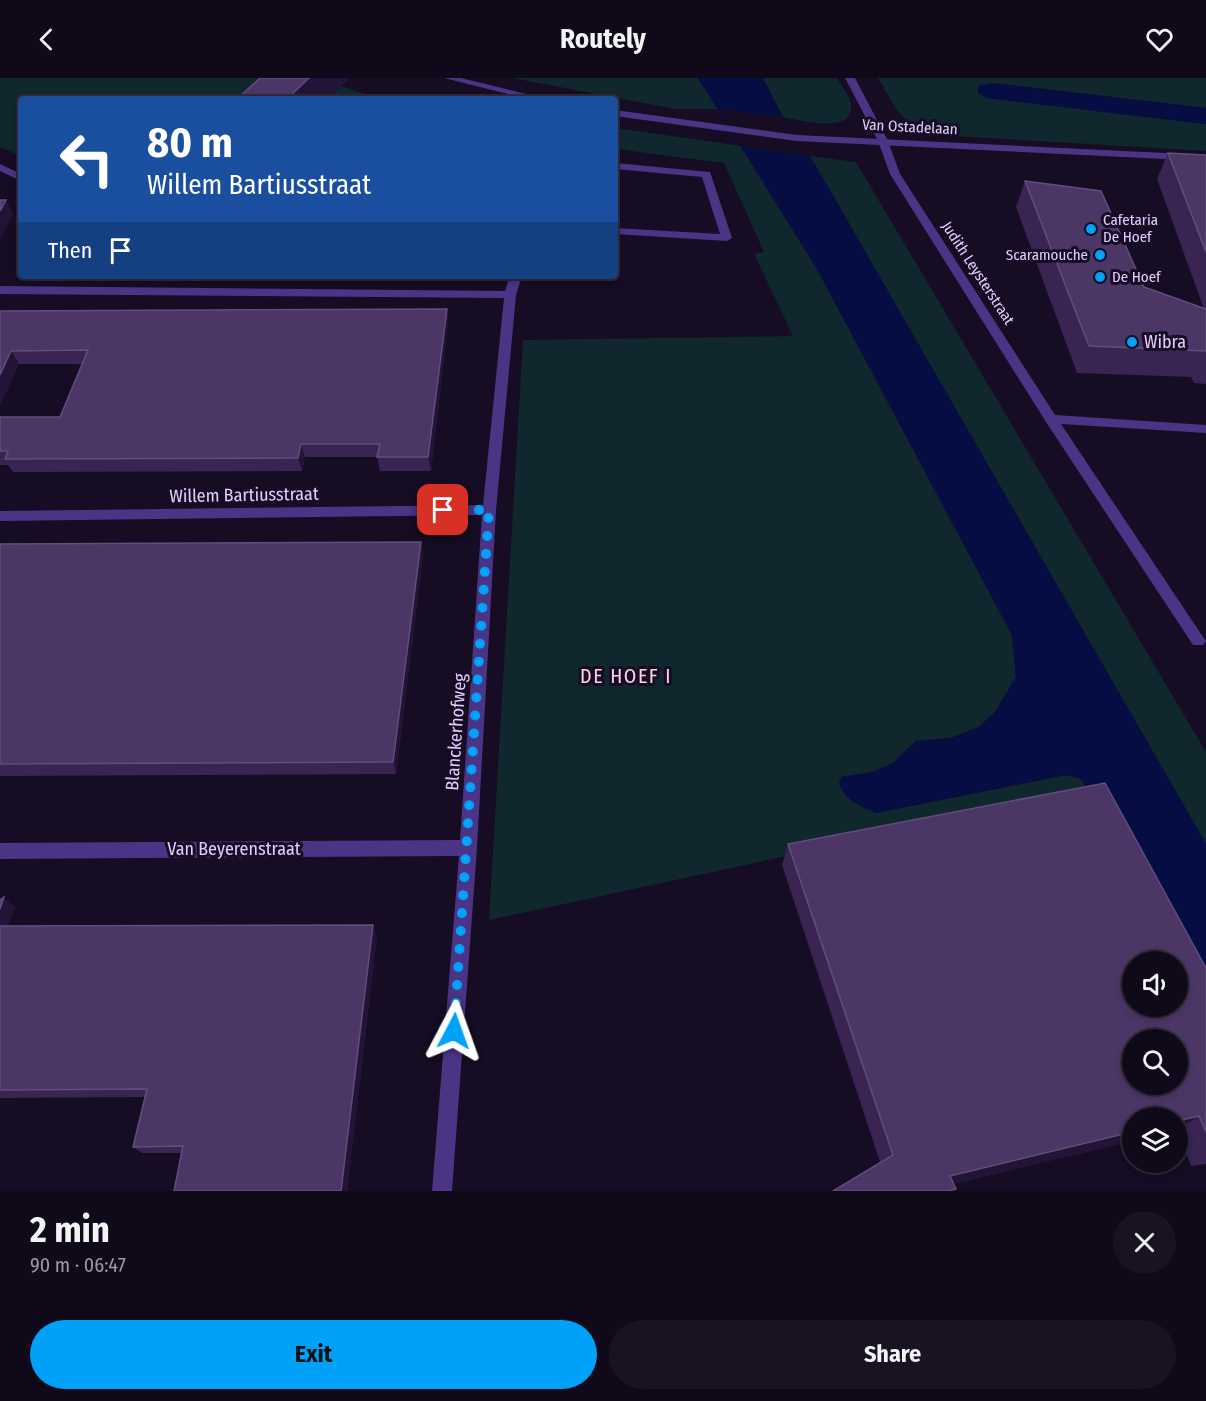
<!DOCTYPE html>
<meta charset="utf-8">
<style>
body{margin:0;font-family:"Fira Sans Condensed",sans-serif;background:#191223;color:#f1f3f6;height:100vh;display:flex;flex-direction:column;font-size:22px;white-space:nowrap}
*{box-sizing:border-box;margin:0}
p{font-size:20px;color:#9c9aa2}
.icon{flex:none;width:33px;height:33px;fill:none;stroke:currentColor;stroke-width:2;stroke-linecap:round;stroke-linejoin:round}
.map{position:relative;height:1113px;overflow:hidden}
.drawer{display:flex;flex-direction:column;background:#10091a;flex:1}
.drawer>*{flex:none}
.guide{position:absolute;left:18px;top:18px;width:600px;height:183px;border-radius:6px;box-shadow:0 3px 9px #0003,0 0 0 2px #302a39;background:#1a4fa0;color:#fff;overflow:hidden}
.fabs{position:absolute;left:1122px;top:873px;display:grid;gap:12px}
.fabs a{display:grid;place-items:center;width:66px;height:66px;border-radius:50%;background:#10091a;box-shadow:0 3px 9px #0003,0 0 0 2px #302a39;font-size:30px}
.pin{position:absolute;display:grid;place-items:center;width:51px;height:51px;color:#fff;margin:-26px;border-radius:12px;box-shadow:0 3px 9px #0006}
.me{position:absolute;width:66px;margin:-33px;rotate:4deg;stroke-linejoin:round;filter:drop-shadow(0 0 4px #0008)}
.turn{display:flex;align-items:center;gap:21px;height:126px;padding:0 30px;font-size:27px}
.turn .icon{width:78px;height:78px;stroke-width:2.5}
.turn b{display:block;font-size:42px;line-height:51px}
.then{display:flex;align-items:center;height:57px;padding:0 30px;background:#0003;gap:12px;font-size:22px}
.round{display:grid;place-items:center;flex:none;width:63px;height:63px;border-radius:32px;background:#191223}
.head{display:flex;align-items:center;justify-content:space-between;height:102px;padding:0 30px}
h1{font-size:36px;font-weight:700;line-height:45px}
.button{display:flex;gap:12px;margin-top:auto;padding:12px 30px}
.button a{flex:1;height:69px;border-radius:36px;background:#00a1f9;color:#111;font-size:24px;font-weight:700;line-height:69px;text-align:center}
.button a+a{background:#191223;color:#f1f3f6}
header{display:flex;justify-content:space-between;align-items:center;height:78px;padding:0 30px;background:#10091a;font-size:27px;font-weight:700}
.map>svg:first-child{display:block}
.green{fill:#0f272d}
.water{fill:#060d42}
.pier{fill:#160c23}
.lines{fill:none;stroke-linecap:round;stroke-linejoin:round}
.service{fill:#4b3485;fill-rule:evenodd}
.minor{fill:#4b3485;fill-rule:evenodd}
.tertiary{fill:#4b3485;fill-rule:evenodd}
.wall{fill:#392452}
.shaded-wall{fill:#231337}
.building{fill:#4b3665;stroke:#624e7d;stroke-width:1.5;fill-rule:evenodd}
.route{stroke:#00a1f9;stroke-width:10;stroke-dasharray:0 18}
.poi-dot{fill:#00a1f9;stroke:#160c23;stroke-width:2}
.labels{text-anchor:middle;stroke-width:6;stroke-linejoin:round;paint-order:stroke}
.far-street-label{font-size:15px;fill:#e0ceff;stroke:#160c23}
.far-poi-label{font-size:15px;fill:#e0ceff;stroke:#160c23;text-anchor:start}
.poi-label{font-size:18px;fill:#e0ceff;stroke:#160c23;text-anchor:start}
.street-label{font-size:18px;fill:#e0ceff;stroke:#160c23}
.neighbourhood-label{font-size:20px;letter-spacing:1.5px;fill:#ffd0e2;stroke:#160c23}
</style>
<header><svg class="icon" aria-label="back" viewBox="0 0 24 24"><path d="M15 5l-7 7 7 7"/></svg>Routely<svg class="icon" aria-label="heart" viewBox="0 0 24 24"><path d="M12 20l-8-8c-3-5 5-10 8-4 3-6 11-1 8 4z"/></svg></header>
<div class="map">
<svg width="1206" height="1113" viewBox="0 0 1206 1113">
<rect width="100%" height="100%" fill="#160c23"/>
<g class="green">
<path d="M 0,0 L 316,0 L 381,21 L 21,21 L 21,78 L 0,69 Z"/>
<path d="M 512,0 L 698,0 L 718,31 L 675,31 Z"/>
<path d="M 763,0 L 837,0 C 841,7 849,17 851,25 C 856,58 800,42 783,39 Z"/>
<path d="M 878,0 L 1206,0 L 1206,30 L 993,5 L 977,12 L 987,20 L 1206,46 L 1206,73 L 953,58 L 952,51 C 899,46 904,44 878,0 Z"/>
<path d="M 615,50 L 742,68 L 817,191 L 1012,557 L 1016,599 L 995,634 L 979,649 L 951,660 L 926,662 L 907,671 L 893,685 L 872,694 L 842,699 L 876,735 L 1066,697 L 1081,701 L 1089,713 L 489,842 L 523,262 L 793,258 L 754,176 L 764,174 L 724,85 L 616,71 Z"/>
<path d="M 810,78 L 856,84 L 1206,674 L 1206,766 Z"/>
<path d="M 86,198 L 482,198 L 459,201 L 88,202 Z"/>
</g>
<g class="water">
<path d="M 698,0 L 763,0 L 783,41 L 810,78 L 831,114 L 1206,766 L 1206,929 L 1081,701 L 1066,697 L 876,735 C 860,728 845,723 839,705 L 842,699 L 872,694 L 893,685 L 916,663 L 951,660 L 979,649 L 995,634 L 1016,599 L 1012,557 L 817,191 Z"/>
<path d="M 993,5 L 1206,30 L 1206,46 L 987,20 L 978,15 L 978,8 Z"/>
</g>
<path class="pier" d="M 718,31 L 783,39 L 810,78 L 742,69 Z"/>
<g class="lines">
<path class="service" d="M 615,85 L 710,94 L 732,160 L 727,163 L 615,156 L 615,150 L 720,156 L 702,99 L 615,91 Z"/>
<g class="minor">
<path d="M 845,0 L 855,0 L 888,63 L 900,96 L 1055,337 L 1206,347 L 1206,355 L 1061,346 L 1203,559 L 1206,563 L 1203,567 L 1193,567 L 1046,344 L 890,96 L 878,63 Z"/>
<path d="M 0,86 L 21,96 L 21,103 L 0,93 Z"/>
<path d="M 510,198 L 522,198 L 516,217 L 496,432 L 477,770 L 452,1113 L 432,1113 L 459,778 L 0,781 L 0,765 L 460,762 L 482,437 L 0,443 L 0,433 L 483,427 L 504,220 L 0,216 L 0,208 L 505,213 Z"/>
</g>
<g class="tertiary">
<path d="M 444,0 L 461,0 L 546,21 L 528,21 Z"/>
<path d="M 615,32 L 797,57 L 1206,77 L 1206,83 L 797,63 L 615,38 Z"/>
</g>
</g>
<g class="wall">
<path d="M 1168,75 L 1206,77 L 1206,306 L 1194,305 L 1191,299 L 1077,295 L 1016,129 L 1025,103 L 1144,209 L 1204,231 L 1157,101 Z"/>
<path d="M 615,87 L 618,87 L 617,138 L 615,138 Z"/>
<path d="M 447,231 L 448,244 L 431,393 L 380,393 L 377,379 L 305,379 L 302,393 L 13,394 L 8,387 L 0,387 L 0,339 L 60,339 L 82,286 L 19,286 L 0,327 L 0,233 Z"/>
<path d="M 421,464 L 423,477 L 396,696 L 0,698 L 0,466 Z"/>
<path d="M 788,766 L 1206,890 L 1206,1086 L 1191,1088 L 1178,1055 L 1178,1040 L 1132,1063 L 953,1106 L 880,1084 L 782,787 Z"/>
<path d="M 0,822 L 15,829 L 8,848 L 377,857 L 347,1113 L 174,1113 L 181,1075 L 142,1075 L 133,1069 L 145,1019 L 0,1020 Z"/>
</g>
<g class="shaded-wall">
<path d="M 309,0 L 350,0 L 328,21 L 287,21 Z"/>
<path d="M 6,122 L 13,136 L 0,161 L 0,133 Z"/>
<path d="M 447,231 L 448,244 L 431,393 L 428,379 Z"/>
<path d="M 11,273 L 19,286 L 0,327 L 0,297 Z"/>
<path d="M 301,366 L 305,379 L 302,393 L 298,380 Z"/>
<path d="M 421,464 L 423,477 L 396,696 L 393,684 Z"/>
<path d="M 4,819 L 15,829 L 5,858 L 0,854 L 0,831 Z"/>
<path d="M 373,847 L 377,857 L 347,1113 L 341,1113 Z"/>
<path d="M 1199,1038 L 1178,1051 L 1178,1043 Z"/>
<path d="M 1132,1054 L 1132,1063 L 937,1110 L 950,1098 Z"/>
</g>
<g class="building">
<path d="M 260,0 L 309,0 L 287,21 L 237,21 Z"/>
<path d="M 424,18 L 461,21 L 423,21 Z"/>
<path d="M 1168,75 L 1206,77 L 1206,174 Z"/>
<rect x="615" y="87" width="3" height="37"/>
<path d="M 1025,103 L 1101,113 L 1144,209 L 1206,231 L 1206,274 L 1206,273 L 1089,268 Z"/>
<path d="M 0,122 L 6,122 L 0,133 Z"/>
<path d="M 447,231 L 428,379 L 377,379 L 380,366 L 301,366 L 298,380 L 5,381 L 8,373 L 0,373 L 0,339 L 60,339 L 88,272 L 11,273 L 0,297 L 0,233 Z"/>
<path d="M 421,464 L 393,684 L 0,686 L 0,466 Z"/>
<path d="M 1105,705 L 1206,890 L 1206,1054 L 1199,1038 L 1178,1043 L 1178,1040 L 1132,1040 L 1132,1054 L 950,1098 L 956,1111 L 948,1113 L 833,1113 L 893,1077 L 788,766 ZM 1132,884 L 1178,884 L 1178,928 L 1132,928 ZM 1132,962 L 1178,962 L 1178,1006 L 1132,1006 Z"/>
<path d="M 4,819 L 0,831 L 0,822 Z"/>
<path d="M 373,847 L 341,1113 L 174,1113 L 183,1068 L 133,1069 L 147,1011 L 0,1012 L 0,848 Z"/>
</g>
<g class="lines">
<path class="route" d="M 443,432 L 489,432 L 454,953"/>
</g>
<g class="poi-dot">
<circle cx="1091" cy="151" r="6"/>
<circle cx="1100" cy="177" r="6"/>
<circle cx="1100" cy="199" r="6"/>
<circle cx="1132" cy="264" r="6"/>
</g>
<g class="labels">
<g class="far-street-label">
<text transform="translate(910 49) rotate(3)" y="5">Van Ostadelaan</text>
<text transform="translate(978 195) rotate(57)" y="5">Judith Leysterstraat</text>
</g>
<g class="far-poi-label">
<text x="1103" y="147">Cafetaria<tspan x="1103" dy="17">De Hoef</tspan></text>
<text x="1088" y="182" text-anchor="end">Scaramouche</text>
<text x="1112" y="204">De Hoef</text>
</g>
<g class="poi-label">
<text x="1144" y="270">Wibra</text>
</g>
<g class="street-label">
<text transform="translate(244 417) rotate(-1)" y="6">Willem Bartiusstraat</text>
<text transform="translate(456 654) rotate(-86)" y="6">Blanckerhofweg</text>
<text x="234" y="777">Van Beyerenstraat</text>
</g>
<g class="neighbourhood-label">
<text x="626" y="605">DE HOEF I</text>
</g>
</g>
</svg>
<div class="fabs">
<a><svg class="icon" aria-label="sound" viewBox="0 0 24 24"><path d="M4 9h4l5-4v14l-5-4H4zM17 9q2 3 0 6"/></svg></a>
<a><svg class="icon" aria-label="search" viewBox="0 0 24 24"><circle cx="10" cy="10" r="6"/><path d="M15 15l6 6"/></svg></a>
<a><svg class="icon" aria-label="layers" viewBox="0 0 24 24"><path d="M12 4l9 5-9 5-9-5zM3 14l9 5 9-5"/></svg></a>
</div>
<div class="pin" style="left:443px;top:432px;background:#d93025"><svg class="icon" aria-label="arrive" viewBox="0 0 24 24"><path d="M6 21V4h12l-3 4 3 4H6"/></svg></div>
<svg class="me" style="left:454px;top:953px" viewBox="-20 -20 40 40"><path d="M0-17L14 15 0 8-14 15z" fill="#00a1f9" stroke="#fff" stroke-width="4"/></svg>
<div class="guide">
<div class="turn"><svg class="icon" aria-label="left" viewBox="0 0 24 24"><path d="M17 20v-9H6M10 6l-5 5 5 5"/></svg><div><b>80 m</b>Willem Bartiusstraat</div></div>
<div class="then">Then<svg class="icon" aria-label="arrive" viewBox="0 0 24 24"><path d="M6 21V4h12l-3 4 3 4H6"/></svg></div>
</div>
</div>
<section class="drawer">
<div class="head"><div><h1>2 min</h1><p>90 m · 06:47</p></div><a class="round"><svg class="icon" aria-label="close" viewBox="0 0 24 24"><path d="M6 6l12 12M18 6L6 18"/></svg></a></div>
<div class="button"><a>Exit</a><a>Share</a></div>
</section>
